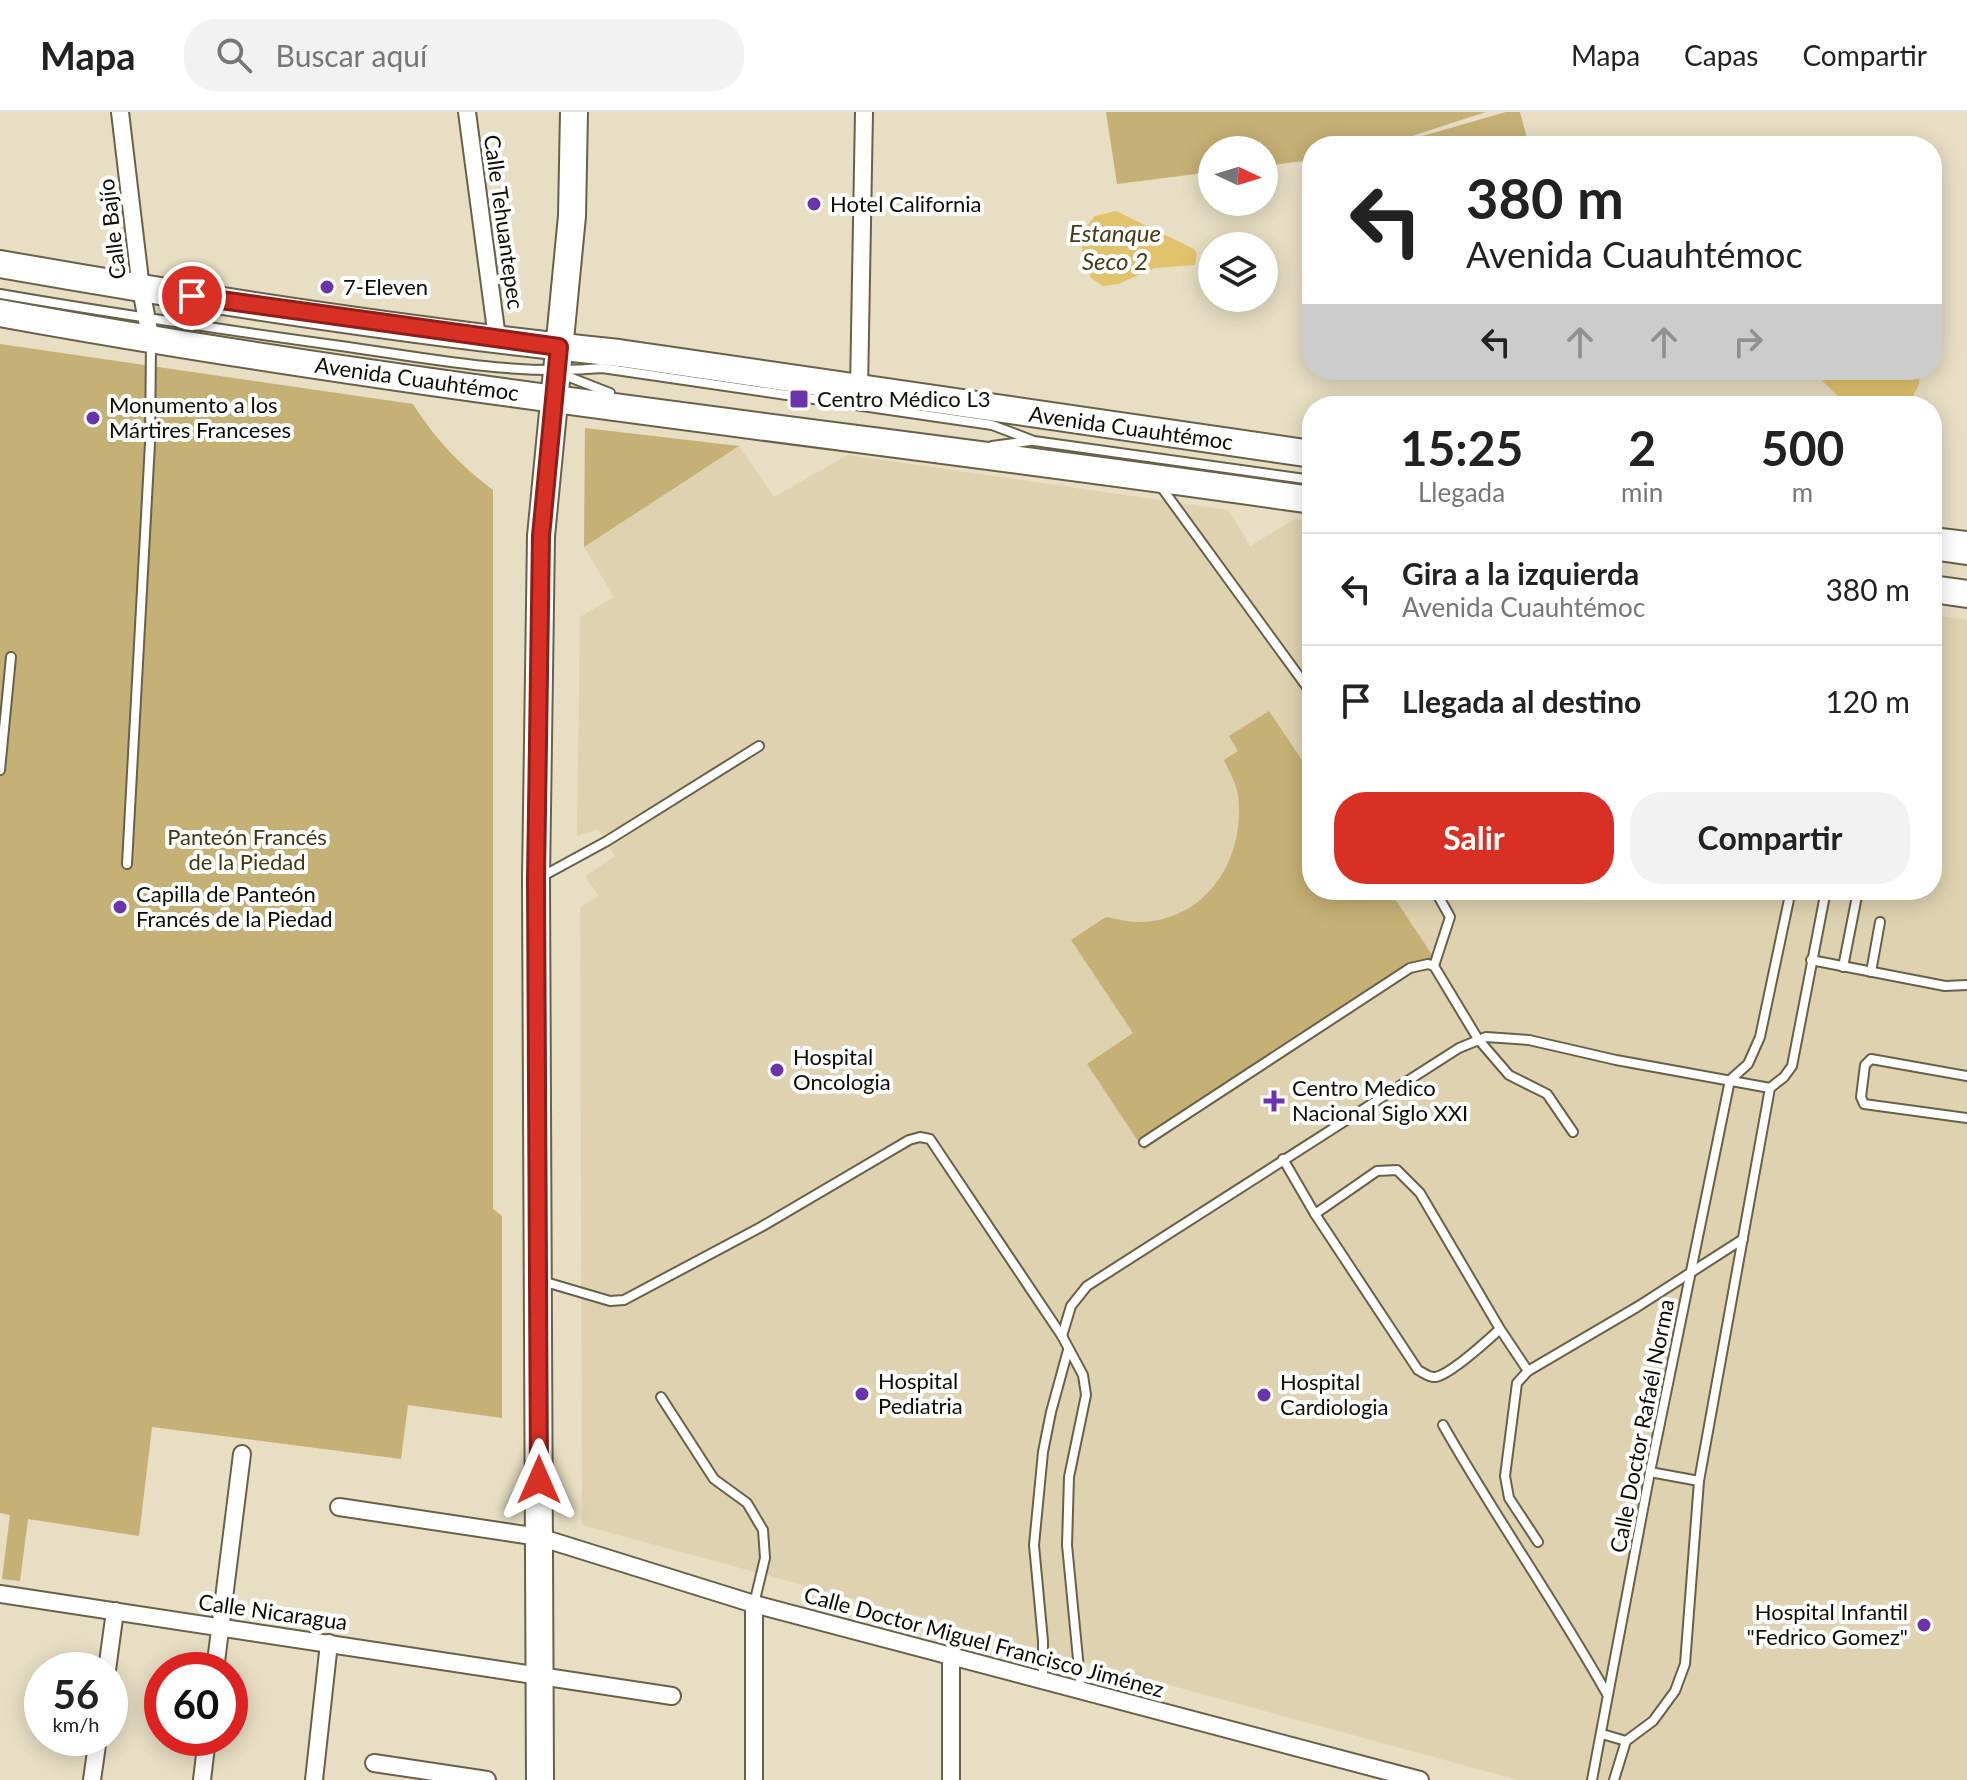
<!DOCTYPE html>
<html lang="es">
<meta charset="utf-8">
<style>
body{margin:0;font-family:Lato,sans-serif;background:#f2f2f2;color:#222;height:100vh;display:flex;flex-direction:column;font-size:30px;white-space:nowrap}
*{box-sizing:border-box;margin:0}
p{font-size:26px;color:#767676}
.icon{flex:none;width:44px;height:44px;fill:none;stroke:currentColor;stroke-width:2;stroke-linecap:round;stroke-linejoin:round}
.map{position:relative;flex:1;overflow:hidden}
.drawer{position:absolute;left:1302px;top:284px;width:640px;height:504px;display:flex;flex-direction:column;background:#fff;border-radius:32px;box-shadow:0 4px 20px #0003}
.drawer>*{flex:none}
.banner{position:absolute;left:1302px;top:24px;width:640px;height:244px;border-radius:32px;box-shadow:0 4px 20px #0003;background:#fff;color:#222;overflow:hidden}
.needle{width:52px;rotate:94deg}
.controls{position:absolute;left:1198px;top:24px;display:grid;gap:16px}
.controls a{display:grid;place-items:center;width:80px;height:80px;border-radius:50%;background:#fff;box-shadow:0 4px 20px #0003;font-size:40px}
.speed{position:absolute;left:24px;top:1540px;display:flex;gap:16px;font-size:40px;font-weight:700;text-align:center}
.speed>*{display:grid;place-content:center;width:104px;height:104px;border-radius:50%;background:#fff;box-shadow:0 4px 20px #0003;line-height:1}
.speed small{font-size:20px;font-weight:400}
.speed .limit{border:12px solid #d22;background:#fff;color:#111}
.pin{position:absolute;display:grid;place-items:center;width:68px;height:68px;color:#fff;margin:-34px;border:4px solid #fff;border-radius:50%;box-shadow:0 2px 8px #0007}
.me{position:absolute;width:88px;margin:-44px;rotate:0deg;stroke-linejoin:round;filter:drop-shadow(0 0 6px #0008)}
.turn{display:flex;align-items:center;gap:28px;height:168px;padding:0 32px;font-size:36px}
.turn .icon{width:104px;height:104px;stroke-width:2.5}
.turn b{display:block;font-size:56px;line-height:68px}
.lanes{display:flex;align-items:center;height:76px;padding:0 32px;background:#0003;justify-content:center;gap:40px;direction:ltr}
.lanes .off{opacity:.35}
.eta{display:flex;justify-content:space-evenly;align-items:center;height:136px;text-align:center}
.eta b{font-size:48px;font-weight:700;line-height:56px}
.action{display:flex;gap:16px;margin-top:auto;padding:16px 32px}
.action a{flex:1;height:92px;border-radius:32px;background:#d93025;color:#fff;font-size:32px;font-weight:700;line-height:92px;text-align:center}
.action a+a{background:#f2f2f2;color:#222}
ul{padding:0;list-style:none}
li{display:flex;align-items:center;gap:24px;height:112px;padding:0 32px;border-top:2px solid #e0e0e0}
li div{flex:1}
li b{display:block;font-size:30px}
li em{font-style:normal}
header{display:flex;align-items:center;gap:48px;box-sizing:border-box;height:112px;padding:0 40px;background:#fff;border-bottom:2px solid #e0e0e0}
header strong{font-size:38px}
nav{display:flex;gap:44px;margin-inline-start:auto;font-size:28px}
.search{width:560px;height:72px;background:#f2f2f2;display:flex;align-items:center;gap:20px;box-sizing:border-box;padding:0 28px;border-radius:32px;color:#767676;font-size:30px}
.map>svg:first-child{display:block}
.built{fill:#ded2b0}
.green{fill:#c5b075}
.water{fill:#e1c36c}
.lines{fill:none;stroke-linecap:round;stroke-linejoin:round}
.service-casing{stroke:#696049;stroke-width:12}
.minor-casing{stroke:#696049;stroke-width:20}
.primary-casing{stroke:#696049;stroke-width:30}
.service{stroke:#fff;stroke-width:8}
.minor{stroke:#fff;stroke-width:16}
.primary{stroke:#fff;stroke-width:26}
.route-casing{stroke:#8d1f18;stroke-width:20}
.route{stroke:#d93025;stroke-width:14}
.poi-dot{fill:#6c34ab;stroke:#fff;stroke-width:3}
.labels{text-anchor:middle;stroke-width:8;stroke-linejoin:round;paint-order:stroke}
.poi-label{font-size:22px;fill:#0f0c04;stroke:#fff;text-anchor:start}
.street-label{font-size:22px;fill:#0f0c04;stroke:#fff}
.park-label{font-size:22px;fill:#423610;stroke:#fff}
.water-label{font-size:24px;font-style:italic;fill:#473b15;stroke:#fff}
</style>
<header>
<strong>Mapa</strong>
<div class="search"><svg class="icon" aria-label="search" viewBox="0 0 24 24"><circle cx="10" cy="10" r="6"/><path d="M15 15l6 6"/></svg>Buscar aquí</div>
<nav><a>Mapa</a><a>Capas</a><a>Compartir</a></nav>
</header>
<div class="map">
<svg width="1967" height="1668" viewBox="0 0 1967 1668">
<rect width="100%" height="100%" fill="#e7dec3"/>
<path class="built" d="M 739,334 L 774,385 L 848,343 L 1228,398 L 1250,434 L 1295,407 L 1312,410 L 1312,778 L 1932,778 L 1932,503 L 1967,508 L 1967,1668 L 1518,1668 L 582,1413 L 580,795 L 599,784 L 585,764 L 615,744 L 598,717 L 577,724 L 580,505 L 614,485 L 584,435 Z"/>
<g class="green">
<path d="M 1106,0 L 1486,0 L 1381,34 L 1312,34 L 1312,48 L 1264,54 L 1264,38 L 1212,38 L 1212,60 L 1117,72 Z"/>
<path d="M 1506,0 L 1520,0 L 1529,34 L 1422,34 L 1419,25 Z"/>
<path d="M 0,232 L 413,292 C 435,327 460,353 493,378 L 493,1097 L 502,1104 L 502,1306 L 408,1293 L 401,1347 L 152,1315 L 139,1424 L 28,1407 L 20,1469 L 2,1467 L 10,1403 L 0,1401 Z"/>
<path d="M 585,316 L 739,334 L 584,435 Z"/>
<path d="M 1269,599 L 1312,663 L 1312,778 L 1389,778 L 1433,844 L 1346,898 L 1144,1038 L 1087,952 L 1133,921 L 1071,828 L 1106,805 C 1115,806 1126,810 1136,810 C 1206,811 1246,747 1238,683 C 1236,671 1229,659 1224,648 L 1238,639 L 1229,624 Z"/>
</g>
<g class="water">
<path d="M 1116,99 L 1194,137 L 1197,142 L 1195,153 L 1155,156 L 1118,172 L 1103,174 L 1091,166 L 1082,142 L 1082,120 L 1095,104 Z"/>
<path d="M 1811,258 L 1919,258 L 1919,272 L 1908,294 L 1854,294 L 1844,290 Z"/>
</g>
<g class="lines">
<defs>
<g id="service">
<path d="M 0,182 C 116,202 232,219 348,235 C 433,247 516,264 602,256 L 992,313 L 1034,329 L 1312,368"/>
<path d="M 559,261 L 610,281"/>
<path d="M 992,334 L 1030,329"/>
<path d="M 1159,372 L 1312,582"/>
<path d="M 1932,443 L 1967,448"/>
<path d="M 0,658 L 11,545"/>
<path d="M 127,752 L 150,331 L 151,230"/>
<path d="M 541,765 L 607,729 L 759,634"/>
<path d="M 1811,848 L 1945,874 L 1967,873"/>
<path d="M 1434,854 L 1450,805 L 1435,778"/>
<path d="M 1843,855 L 1857,784"/>
<path d="M 1871,860 L 1880,810"/>
<path d="M 1967,964 L 1871,947 L 1865,953 L 1861,985 L 1864,992 L 1967,1006"/>
<path d="M 1730,968 L 1748,952 L 1760,925 L 1791,778"/>
<path d="M 1144,1030 L 1410,856 L 1428,852 L 1434,854 L 1478,927 L 1509,963 L 1547,982 L 1573,1020"/>
<path d="M 1283,1047 L 1315,1102"/>
<path d="M 542,1169 L 610,1189 L 624,1188 L 761,1115 L 909,1028 L 920,1025 L 930,1027 L 1062,1224 L 1083,1263 L 1086,1283 L 1069,1365 L 1067,1433 L 1081,1578"/>
<path d="M 1500,1217 C 1487,1229 1452,1261 1436,1265 C 1429,1266 1424,1261 1418,1258 L 1315,1102 L 1377,1059 L 1397,1058 L 1420,1081 L 1500,1217 L 1528,1259"/>
<path d="M 1062,1224 L 1071,1194 L 1087,1174 L 1459,936 L 1486,925 L 1529,928 L 1616,948 L 1770,976"/>
<path d="M 661,1285 L 714,1367 L 747,1391 L 763,1418 L 765,1446 L 754,1492"/>
<path d="M 1443,1313 C 1495,1405 1556,1491 1607,1582"/>
<path d="M 1650,1360 L 1699,1369"/>
<path d="M 1538,1430 L 1509,1386 L 1505,1364 L 1517,1271 L 1528,1259 L 1637,1195 L 1743,1127"/>
<path d="M 1043,1568 L 1043,1529 L 1034,1433 L 1043,1340 L 1051,1300 L 1068,1238"/>
<path d="M 1602,1622 L 1626,1629"/>
<path d="M 1592,1668 L 1650,1360 L 1730,968"/>
<path d="M 1614,1668 L 1626,1629 L 1653,1609 L 1675,1579 L 1685,1552 L 1699,1369 L 1770,976 L 1784,965 L 1792,954 L 1826,778"/>
</g>
<g id="minor">
<path d="M 120,0 L 141,177 L 151,229"/>
<path d="M 467,0 L 497,226"/>
<path d="M 859,277 L 864,0"/>
<path d="M 339,1395 L 539,1425 L 754,1492 L 1420,1668"/>
<path d="M 0,1482 L 672,1584"/>
<path d="M 754,1492 L 754,1668"/>
<path d="M 107,1558 L 115,1499"/>
<path d="M 215,1558 L 242,1342"/>
<path d="M 374,1651 L 487,1668"/>
<path d="M 92,1668 L 98,1626"/>
<path d="M 202,1668 L 207,1626"/>
<path d="M 314,1668 L 329,1531"/>
<path d="M 951,1668 L 951,1544"/>
</g>
<g id="primary">
<path d="M 0,152 C 205,188 412,220 619,241 L 1312,342"/>
<path d="M 0,201 C 434,280 875,325 1312,388"/>
<path d="M 1932,429 L 1967,433"/>
<path d="M 1932,477 L 1967,482"/>
<path d="M 540,1668 L 536,767 L 541,424 L 572,104 L 574,0"/>
</g>
</defs>
<use href="#service" class="service-casing"/>
<use href="#minor" class="minor-casing"/>
<use href="#primary" class="primary-casing"/>
<use href="#service" class="service"/>
<use href="#minor" class="minor"/>
<use href="#primary" class="primary"/>
</g>
<g class="lines">
<defs>
<path id="route" d="M 192,184 L 559,235 L 541,424 L 536,767 L 539,1368"/>
</defs>
<use href="#route" class="route-casing"/>
<use href="#route" class="route"/>
</g>
<g class="poi-dot">
<circle cx="814" cy="92" r="8"/>
<circle cx="327" cy="175" r="8"/>
<rect x="789" y="277" width="20" height="20" rx="4"/>
<circle cx="93" cy="306" r="8"/>
<circle cx="120" cy="795" r="8"/>
<circle cx="777" cy="958" r="8"/>
<path d="M1270 977h8v8h8v8h-8v8h-8v-8h-8v-8h8z"/>
<circle cx="862" cy="1282" r="8"/>
<circle cx="1264" cy="1283" r="8"/>
<circle cx="1924" cy="1513" r="8"/>
</g>
<g class="labels">
<g class="poi-label">
<text x="830" y="100">Hotel California</text>
<text x="343" y="183">7-Eleven</text>
<text x="817" y="295">Centro Médico L3</text>
<text x="109" y="301">Monumento a los<tspan x="109" dy="25">Mártires Franceses</tspan></text>
<text x="136" y="790">Capilla de Panteón<tspan x="136" dy="25">Francés de la Piedad</tspan></text>
<text x="793" y="953">Hospital<tspan x="793" dy="25">Oncologia</tspan></text>
<text x="1292" y="984">Centro Medico<tspan x="1292" dy="25">Nacional Siglo XXI</tspan></text>
<text x="878" y="1277">Hospital<tspan x="878" dy="25">Pediatria</tspan></text>
<text x="1280" y="1278">Hospital<tspan x="1280" dy="25">Cardiologia</tspan></text>
<text x="1908" y="1508" text-anchor="end">Hospital Infantil<tspan x="1908" dy="25">"Fedrico Gomez"</tspan></text>
</g>
<g class="street-label">
<text transform="translate(504 110) rotate(82)" y="8">Calle Tehuantepec</text>
<text transform="translate(112 117) rotate(-97)" y="8">Calle Bajío</text>
<text transform="translate(417 267) rotate(8)" y="8">Avenida Cuauhtémoc</text>
<text transform="translate(1131 316) rotate(8)" y="8">Avenida Cuauhtémoc</text>
<text transform="translate(1642 1314) rotate(-79)" y="8">Calle Doctor Rafaél Norma</text>
<text transform="translate(273 1500) rotate(8)" y="8">Calle Nicaragua</text>
<text transform="translate(984 1530) rotate(15)" y="8">Calle Doctor Miguel Francisco Jiménez</text>
</g>
<g class="park-label">
<text x="247" y="733">Panteón Francés<tspan x="247" dy="25">de la Piedad</tspan></text>
</g>
<g class="water-label">
<text x="1115" y="130">Estanque<tspan x="1115" dy="28">Seco 2</tspan></text>
</g>
</g>
</svg>
<div class="controls">
<a><svg class="needle" viewBox="-14 -14 28 28"><path d="M0-13l5 13h-10z" fill="#e53935"/><path d="M0 13l5-13h-10z" fill="#767676"/></svg></a>
<a><svg class="icon" aria-label="layers" viewBox="0 0 24 24"><path d="M12 4l9 5-9 5-9-5zM3 14l9 5 9-5"/></svg></a>
</div>
<div class="speed"><div>56<small>km/h</small></div><div class="limit">60</div></div>
<div class="pin" style="left:192px;top:184px;background:#d93025"><svg class="icon" aria-label="arrive" viewBox="0 0 24 24"><path d="M6 21V4h12l-3 4 3 4H6"/></svg></div>
<svg class="me" style="left:539px;top:1368px" viewBox="-20 -20 40 40"><path d="M0-17L14 15 0 8-14 15z" fill="#d93025" stroke="#fff" stroke-width="4"/></svg>
<div class="banner">
<div class="turn"><svg class="icon" aria-label="left" viewBox="0 0 24 24"><path d="M17 20v-9H6M10 6l-5 5 5 5"/></svg><div><b>380 m</b>Avenida Cuauhtémoc</div></div>
<div class="lanes"><svg class="icon" aria-label="left" viewBox="0 0 24 24"><path d="M17 20v-9H6M10 6l-5 5 5 5"/></svg><svg class="icon off" aria-label="ahead" viewBox="0 0 24 24"><path d="M12 20V5M6 11l6-6 6 6"/></svg><svg class="icon off" aria-label="ahead" viewBox="0 0 24 24"><path d="M12 20V5M6 11l6-6 6 6"/></svg><svg class="icon off" aria-label="right" viewBox="0 0 24 24"><path d="M7 20v-9h11M14 6l5 5-5 5"/></svg></div>
</div>
<section class="drawer">
<div class="eta">
<div><b>15:25</b><p>Llegada</p></div>
<div><b>2</b><p>min</p></div>
<div><b>500</b><p>m</p></div>
</div>
<ul>
<li><svg class="icon" aria-label="left" viewBox="0 0 24 24"><path d="M17 20v-9H6M10 6l-5 5 5 5"/></svg><div><b>Gira a la izquierda</b><p>Avenida Cuauhtémoc</p></div><em>380 m</em></li>
<li><svg class="icon" aria-label="arrive" viewBox="0 0 24 24"><path d="M6 21V4h12l-3 4 3 4H6"/></svg><div><b>Llegada al destino</b></div><em>120 m</em></li>
</ul>
<div class="action"><a>Salir</a><a>Compartir</a></div>
</section>
</div>
